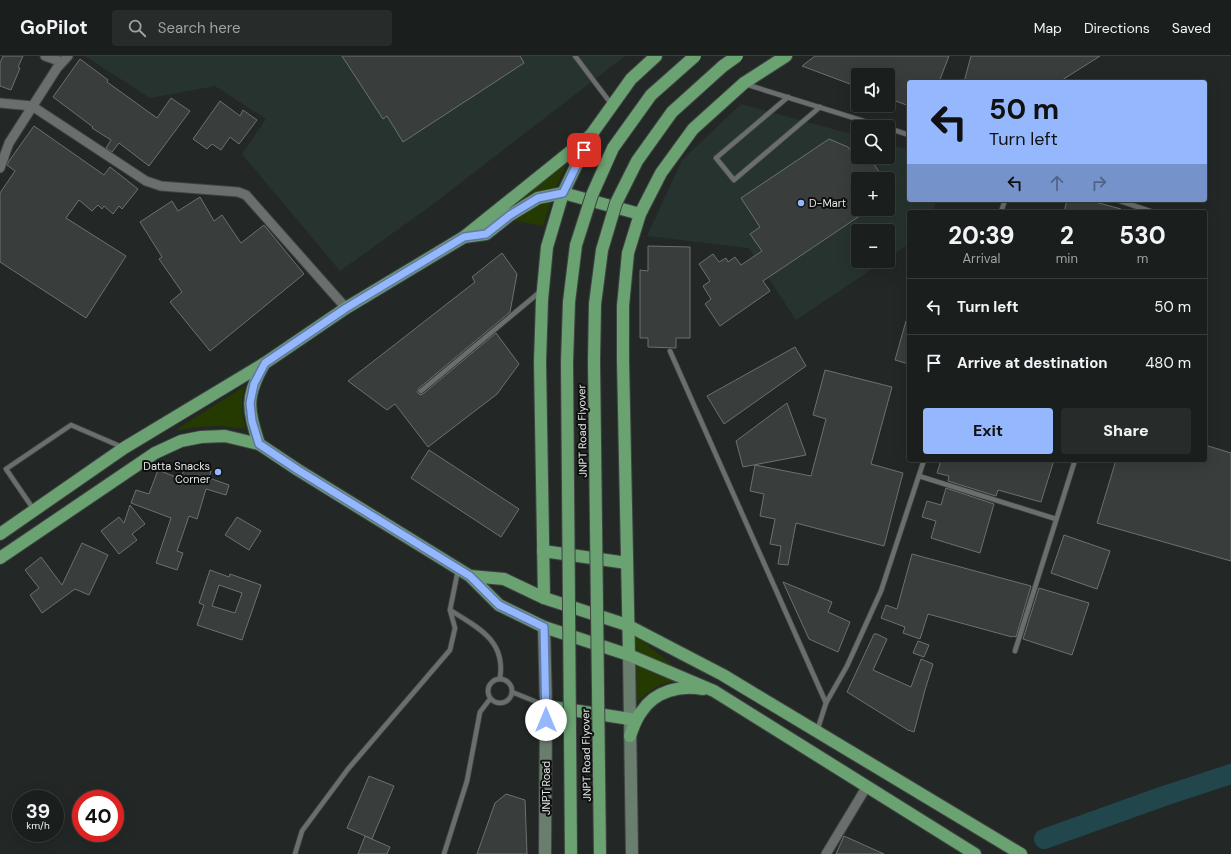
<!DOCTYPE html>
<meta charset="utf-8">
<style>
body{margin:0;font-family:"DM Sans",sans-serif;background:#272b29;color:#f1f3f6;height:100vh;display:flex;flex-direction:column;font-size:15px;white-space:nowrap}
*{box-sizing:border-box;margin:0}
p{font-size:13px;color:#9fa2a3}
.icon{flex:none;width:22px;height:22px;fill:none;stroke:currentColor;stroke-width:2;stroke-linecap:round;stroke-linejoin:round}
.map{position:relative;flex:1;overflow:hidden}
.drawer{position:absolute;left:907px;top:154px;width:300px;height:252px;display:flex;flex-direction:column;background:#1a1e1c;border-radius:4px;box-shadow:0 4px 16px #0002,0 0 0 1px #383c3b}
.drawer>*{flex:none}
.guide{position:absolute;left:907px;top:24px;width:300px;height:122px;border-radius:4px;box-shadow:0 4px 16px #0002,0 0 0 1px #383c3b;background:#94b7fd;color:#111;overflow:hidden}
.controls{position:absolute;left:851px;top:12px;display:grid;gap:8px}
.controls a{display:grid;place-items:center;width:44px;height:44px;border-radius:4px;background:#1a1e1c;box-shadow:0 4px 16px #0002,0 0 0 1px #383c3b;font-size:20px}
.speed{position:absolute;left:12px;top:734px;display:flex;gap:8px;font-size:20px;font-weight:700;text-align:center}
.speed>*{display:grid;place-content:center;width:52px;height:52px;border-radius:50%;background:#1a1e1c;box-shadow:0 4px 16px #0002,0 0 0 1px #383c3b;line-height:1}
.speed small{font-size:10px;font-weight:400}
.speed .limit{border:6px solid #d22;background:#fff;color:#111}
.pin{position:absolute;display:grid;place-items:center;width:34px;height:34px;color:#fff;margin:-17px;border-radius:8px;box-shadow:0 2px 6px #0006}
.me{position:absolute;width:44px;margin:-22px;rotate:0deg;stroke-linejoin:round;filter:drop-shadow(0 0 3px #0008)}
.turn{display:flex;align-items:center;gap:14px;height:84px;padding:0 16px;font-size:18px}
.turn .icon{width:52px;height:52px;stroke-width:2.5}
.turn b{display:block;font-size:28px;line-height:34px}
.lanes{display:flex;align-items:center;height:38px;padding:0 16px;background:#0003;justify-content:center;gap:20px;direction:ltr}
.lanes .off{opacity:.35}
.eta{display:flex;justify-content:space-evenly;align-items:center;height:68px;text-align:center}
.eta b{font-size:24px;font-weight:800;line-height:28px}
.primary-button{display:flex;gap:8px;margin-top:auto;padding:8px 16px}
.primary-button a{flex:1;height:46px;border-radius:4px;background:#94b7fd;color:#111;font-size:16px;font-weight:800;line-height:46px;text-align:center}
.primary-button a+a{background:#272b29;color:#f1f3f6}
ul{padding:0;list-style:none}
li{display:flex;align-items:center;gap:12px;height:56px;padding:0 16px;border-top:1px solid #383c3b}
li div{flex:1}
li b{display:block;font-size:15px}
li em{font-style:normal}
header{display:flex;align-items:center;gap:24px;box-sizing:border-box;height:56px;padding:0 20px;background:#1a1e1c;border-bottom:1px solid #383c3b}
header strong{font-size:19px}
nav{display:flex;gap:22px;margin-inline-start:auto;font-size:14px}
.search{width:280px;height:36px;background:#272b29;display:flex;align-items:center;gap:10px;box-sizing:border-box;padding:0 14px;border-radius:4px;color:#9fa2a3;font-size:15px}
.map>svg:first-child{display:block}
.built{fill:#27332e;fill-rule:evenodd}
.green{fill:#243a00}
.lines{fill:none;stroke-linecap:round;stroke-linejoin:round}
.river{stroke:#21474c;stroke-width:20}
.building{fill:#393e3d;stroke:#6b7170;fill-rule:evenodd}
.lane-casing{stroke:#404442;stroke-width:6}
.street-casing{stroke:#404442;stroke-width:11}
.secondary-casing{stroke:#404442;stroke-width:14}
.highway-casing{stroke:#404442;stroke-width:14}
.lane{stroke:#6a6f6d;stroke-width:4.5}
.street{stroke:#6a6f6d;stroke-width:9}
.secondary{stroke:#6a7e6e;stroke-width:12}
.highway{stroke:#6aa272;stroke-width:12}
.highway-bridge-casing{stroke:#404442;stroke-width:14;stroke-linecap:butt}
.highway-bridge{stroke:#6aa272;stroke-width:12}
.route-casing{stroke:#6077a4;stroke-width:10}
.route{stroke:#94b7fd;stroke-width:7}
.poi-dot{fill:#94b7fd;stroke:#0e100f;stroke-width:1.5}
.labels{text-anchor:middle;stroke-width:4;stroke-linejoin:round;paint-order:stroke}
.poi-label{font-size:11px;fill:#e3e6e5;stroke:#0e100f;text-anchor:start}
.street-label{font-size:11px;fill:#e3e6e5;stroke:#0e100f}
</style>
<header>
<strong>GoPilot</strong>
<div class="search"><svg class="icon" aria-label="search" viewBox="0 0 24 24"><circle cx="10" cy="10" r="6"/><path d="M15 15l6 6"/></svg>Search here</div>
<nav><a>Map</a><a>Directions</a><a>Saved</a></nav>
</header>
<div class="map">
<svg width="1231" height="798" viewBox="0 0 1231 798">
<rect width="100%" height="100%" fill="#232826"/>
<g class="built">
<path d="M 85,0 L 625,0 L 428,152 L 340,215 L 242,98 L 266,63 L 215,30 L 150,42 Z"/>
<path d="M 741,48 L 858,80 L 858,101 L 888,101 L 888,88 L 909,94 L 909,144 L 936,144 L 933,156 L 909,156 L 909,188 L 888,202 L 888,175 L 858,175 L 858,205 L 884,205 L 796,264 L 749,192 L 647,180 L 682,104 ZM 858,123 L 888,123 L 888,153 L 858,153 Z"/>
</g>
<g class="green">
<path d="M 567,108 L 557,129 L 543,170 L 517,165 L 492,165 Z"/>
<path d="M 245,330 C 240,344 242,358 246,373 L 220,370 L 197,371 L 174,375 Z"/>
<path d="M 636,580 L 692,625 C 667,623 655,629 637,646 Z"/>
</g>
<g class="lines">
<path class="river" d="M 1044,783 L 1164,740 L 1231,718"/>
</g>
<g class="building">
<path d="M 3,0 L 23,0 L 18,11 L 20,12 L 11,34 L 0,30 L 0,7 Z"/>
<path d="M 342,0 L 520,0 L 524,7 L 403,86 L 387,60 L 383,63 Z"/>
<path d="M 815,0 L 949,0 L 939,26 L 909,26 L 909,50 L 888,42 L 888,19 L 858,19 L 858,31 L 802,10 Z"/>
<path d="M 971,0 L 1100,0 L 1059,26 L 964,26 Z"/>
<path d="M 80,3 L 108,24 L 107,26 L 157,62 L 171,42 L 190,55 L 149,110 L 119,87 L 112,96 L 106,92 L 111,84 L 92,72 L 93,71 L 53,41 Z"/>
<path d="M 220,45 L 240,60 L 243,54 L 257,64 L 239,88 L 230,81 L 221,94 L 212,88 L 207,93 L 193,83 Z"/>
<path d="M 34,70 L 104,119 L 110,111 L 138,133 L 122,153 L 119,150 L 113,158 L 104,150 L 102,153 L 98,149 L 92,155 L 79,144 L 66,162 L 126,200 L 86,262 L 0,206 L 0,137 L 15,115 L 7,109 L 9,105 Z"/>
<path d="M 829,83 L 848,91 L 855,101 L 869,101 L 884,123 L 858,123 L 858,153 L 870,153 L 763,225 L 770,235 L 720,270 L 705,248 L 711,243 L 703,230 L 710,225 L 699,208 L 713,198 L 719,206 L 726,202 L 728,206 L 735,201 L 741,209 L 762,195 L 750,178 L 760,171 L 741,142 Z"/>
<path d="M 200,141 L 214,165 L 222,159 L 241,187 L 264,169 L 304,218 L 210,295 L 170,246 L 182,236 L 159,203 L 162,201 L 140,166 L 172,145 L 178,155 Z"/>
<path d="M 1067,144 L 1088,144 L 1121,153 L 1120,156 L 1064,156 Z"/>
<path d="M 648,190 L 690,191 L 690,282 L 676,282 L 676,292 L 648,291 L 648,282 L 640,282 L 640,214 L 648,215 Z"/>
<path d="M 502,197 L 517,218 L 510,256 L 419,332 L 417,336 L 420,339 L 423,338 L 496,277 L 519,308 L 497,338 L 428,391 L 395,348 L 387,354 L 348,325 L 475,226 L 472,221 Z"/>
<path d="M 906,265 L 909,265 L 909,308 L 895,304 Z"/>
<path d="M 795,291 L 806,310 L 724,368 L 707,340 Z"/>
<path d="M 825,314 L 892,331 L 871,408 L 903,417 L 884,490 L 796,467 L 788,509 L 778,508 L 781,490 L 770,488 L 775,463 L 760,460 L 764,438 L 750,435 L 755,409 L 811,420 L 826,363 L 813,359 Z"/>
<path d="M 787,347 L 806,399 L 743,411 L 736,385 Z"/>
<path d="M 1205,389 L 1231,397 L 1231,505 L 1097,467 L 1116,404 L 1205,404 Z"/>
<path d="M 429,394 L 519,453 L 501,481 L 411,422 Z"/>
<path d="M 941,404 L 1054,404 L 1041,446 L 998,434 L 996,440 L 948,425 L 949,420 L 937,417 Z"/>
<path d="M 186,407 L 211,415 L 209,422 L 229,429 L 226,439 L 206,433 L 197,463 L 189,460 L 177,495 L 183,497 L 177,514 L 156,507 L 171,462 L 131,447 L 136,434 L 149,438 L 158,414 L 181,423 Z"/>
<path d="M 946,432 L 994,448 L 980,497 L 931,482 L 936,465 L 922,461 L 927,445 L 941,449 Z"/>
<path d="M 130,449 L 145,468 L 132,478 L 137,484 L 119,498 L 101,475 L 119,461 L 124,467 Z"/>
<path d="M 237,461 L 261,475 L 249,494 L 225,479 Z"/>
<path d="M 1064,479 L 1110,495 L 1097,533 L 1051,517 Z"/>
<path d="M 82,487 L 108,499 L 89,539 L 75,533 L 42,557 L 30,539 L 39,532 L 25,514 L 41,501 L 62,529 Z"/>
<path d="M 912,498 L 1031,530 L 1016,581 L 1013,580 L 1012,581 L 928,558 L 920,583 L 903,577 L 905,571 L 881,562 L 886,549 L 897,553 Z"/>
<path d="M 210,514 L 229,521 L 230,518 L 261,529 L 242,584 L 197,569 L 204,549 L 199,547 ZM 219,529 L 242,537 L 235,557 L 212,550 Z"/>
<path d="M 783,526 L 832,546 L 828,556 L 850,566 L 838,596 L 809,583 Z"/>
<path d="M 1039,532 L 1089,547 L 1072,599 L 1023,583 Z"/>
<path d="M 874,578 L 877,578 L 887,583 L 873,614 L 911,631 L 921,603 L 933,608 L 925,634 L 914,676 L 908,674 L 847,636 Z"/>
<path d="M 918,585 L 929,589 L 924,601 L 913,597 Z"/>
<path d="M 369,720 L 394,730 L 372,783 L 347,772 Z"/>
<path d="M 506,738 L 525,744 L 527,798 L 477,798 L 495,747 Z"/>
<path d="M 365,780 L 390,791 L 387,798 L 358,798 Z"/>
<path d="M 844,780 L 884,798 L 836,798 Z"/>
</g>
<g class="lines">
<defs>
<g id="lane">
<path d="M 575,0 L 612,49"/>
<path d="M 745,28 L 883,71"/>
<path d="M 788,41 L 716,102 L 734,124 L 820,51"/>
<path d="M 888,72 L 909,79"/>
<path d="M 1117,144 L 1153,156"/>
<path d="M 1001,156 L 1005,144"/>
<path d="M 670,295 L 826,647"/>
<path d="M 421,335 L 541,235"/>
<path d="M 919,420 L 1056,463"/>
<path d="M 34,454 L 6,413 L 71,369 L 122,391"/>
<path d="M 450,554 C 477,571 506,584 500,622"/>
<path d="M 1015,595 L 1075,404"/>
<circle cx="500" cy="635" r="12"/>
<path d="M 512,636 L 544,649"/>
<path d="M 817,675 L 826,647 L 847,610 L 881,535 L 924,404"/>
<path d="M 295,798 L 302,775 L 348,713 L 450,594 L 455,572 L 450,554 L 458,514"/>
<path d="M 444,798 L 467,725 L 480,656 L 490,643"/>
</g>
<g id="street">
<path d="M 45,0 L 62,6"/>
<path d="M 0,47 L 32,50 L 146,125 L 161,130 L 238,136 L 246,139 L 346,252"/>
<path d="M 0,112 L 9,87 L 57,12 L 68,0"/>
<path d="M 826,798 L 867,730"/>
</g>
<g id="secondary">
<path d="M 544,571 L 546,650 L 545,798"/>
<path d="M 629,599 L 632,798"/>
</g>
<g id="highway">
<path d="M 464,181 L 486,178 L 510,159 L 538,142 L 563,137 L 640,158"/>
<path d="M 259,388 C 248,353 245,341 264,308"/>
<path d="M 0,478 L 124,392 L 265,307 L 346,252 L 464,181 L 591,79"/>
<path d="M 543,495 L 627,507"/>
<path d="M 0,502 L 155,397 L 181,385 L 201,381 L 225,380 L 259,388 L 298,414 L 470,520 L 499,549 L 544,571 L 629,599 L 714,635 L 975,798"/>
<path d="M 470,520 L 504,523 L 544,542 L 627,569 L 723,619 L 1021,798"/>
<path d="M 544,542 L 540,306 L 542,244 L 547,191 L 563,137 L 591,79 L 631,23 L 656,0"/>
<path d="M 629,599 L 623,304 L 623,250 L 628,197 L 640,158 L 661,117 L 693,73 L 744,27 L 786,0"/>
<path d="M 546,650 L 630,663"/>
<path d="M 630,680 C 633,672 636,662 642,655 C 655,635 680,629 703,633"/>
</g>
</defs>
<use href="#lane" class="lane-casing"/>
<use href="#street" class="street-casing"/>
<use href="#secondary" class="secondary-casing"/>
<use href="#highway" class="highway-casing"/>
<use href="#lane" class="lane"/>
<use href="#street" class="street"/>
<use href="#secondary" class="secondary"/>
<use href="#highway" class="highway"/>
<defs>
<g id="highway-bridge">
<path d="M 571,798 L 567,306 L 569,246 L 576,189 L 592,139 L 613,92 L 651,39 L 695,0"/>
<path d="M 600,798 L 594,305 L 595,248 L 602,194 L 616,147 L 637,105 L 672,56 L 723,10 L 737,0"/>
</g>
</defs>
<use href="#highway-bridge" class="highway-bridge-casing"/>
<use href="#highway-bridge" class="highway-bridge"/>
</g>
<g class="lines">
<defs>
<path id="route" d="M 546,664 L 544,571 L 499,549 L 470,520 L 298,414 L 259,388 L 252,365 L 250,347 L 254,328 L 265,307 L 346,252 L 464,181 L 486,178 L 510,159 L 538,142 L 563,137 L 584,94"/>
</defs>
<use href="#route" class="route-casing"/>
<use href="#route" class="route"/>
</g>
<g class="poi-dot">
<circle cx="801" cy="147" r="4"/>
<circle cx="218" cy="416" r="4"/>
</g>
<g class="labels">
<g class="poi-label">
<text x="809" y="151">D-Mart</text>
<text x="210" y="414" text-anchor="end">Datta Snacks<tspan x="210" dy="13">Corner</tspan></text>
</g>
<g class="street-label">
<text transform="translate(582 375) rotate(-91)" y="4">JNPT Road Flyover</text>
<text transform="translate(586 699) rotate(-91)" y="4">JNPT Road Flyover</text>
<text transform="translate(546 732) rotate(-90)" y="4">JNPT Road</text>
</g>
</g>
</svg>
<div class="controls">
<a><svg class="icon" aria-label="sound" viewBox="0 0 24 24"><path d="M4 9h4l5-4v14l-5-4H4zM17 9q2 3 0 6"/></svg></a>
<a><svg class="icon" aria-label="search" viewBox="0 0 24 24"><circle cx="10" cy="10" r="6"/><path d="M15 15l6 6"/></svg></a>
<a>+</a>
<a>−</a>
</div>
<div class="speed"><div>39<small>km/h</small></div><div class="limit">40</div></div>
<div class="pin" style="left:584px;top:94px;background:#d93025"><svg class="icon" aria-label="arrive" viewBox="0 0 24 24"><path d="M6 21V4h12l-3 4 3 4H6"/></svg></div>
<svg class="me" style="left:546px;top:664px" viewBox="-20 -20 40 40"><circle r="19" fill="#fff"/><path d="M0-13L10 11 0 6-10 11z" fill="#94b7fd"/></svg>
<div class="guide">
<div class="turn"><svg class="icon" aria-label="left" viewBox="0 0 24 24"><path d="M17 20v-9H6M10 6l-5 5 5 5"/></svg><div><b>50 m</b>Turn left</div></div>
<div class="lanes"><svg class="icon" aria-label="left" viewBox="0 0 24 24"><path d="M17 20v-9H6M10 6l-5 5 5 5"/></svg><svg class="icon off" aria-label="ahead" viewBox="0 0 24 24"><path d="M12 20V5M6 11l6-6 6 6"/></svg><svg class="icon off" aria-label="right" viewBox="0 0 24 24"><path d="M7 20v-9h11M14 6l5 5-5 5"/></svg></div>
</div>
<section class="drawer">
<div class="eta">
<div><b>20:39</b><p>Arrival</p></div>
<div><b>2</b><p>min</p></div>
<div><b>530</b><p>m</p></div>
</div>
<ul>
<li><svg class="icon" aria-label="left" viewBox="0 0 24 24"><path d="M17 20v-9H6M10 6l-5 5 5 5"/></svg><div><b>Turn left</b></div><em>50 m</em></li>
<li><svg class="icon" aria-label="arrive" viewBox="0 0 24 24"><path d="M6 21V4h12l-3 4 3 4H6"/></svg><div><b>Arrive at destination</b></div><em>480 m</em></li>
</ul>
<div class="primary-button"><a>Exit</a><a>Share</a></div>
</section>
</div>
